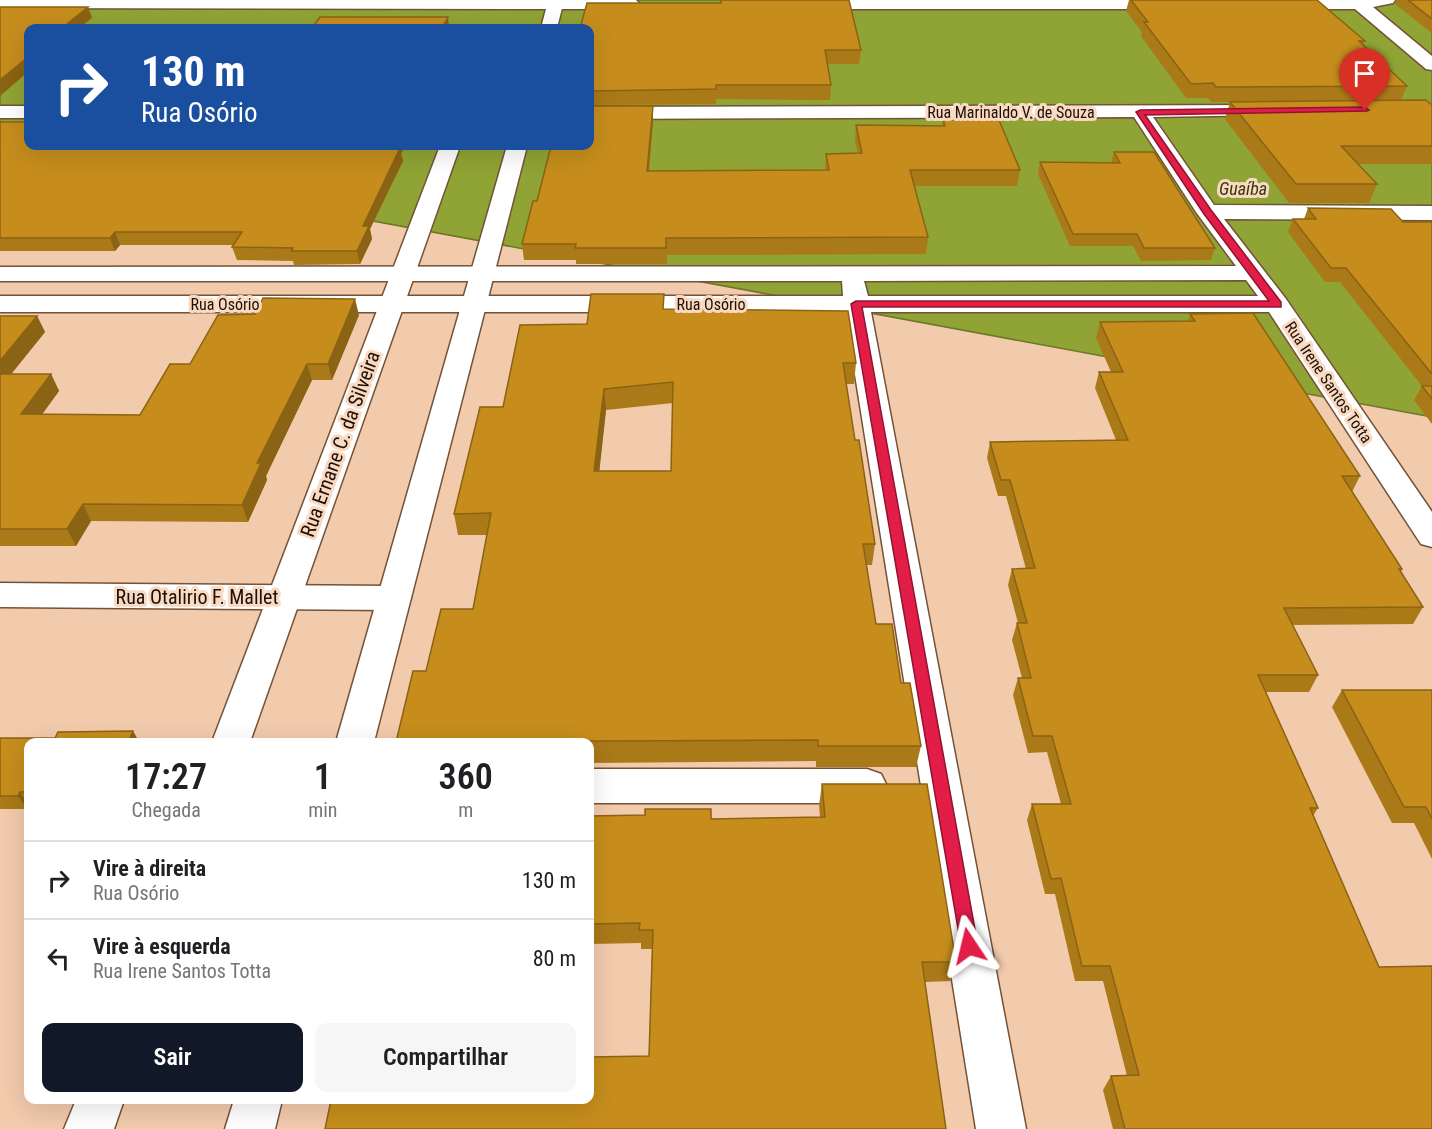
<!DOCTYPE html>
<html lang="pt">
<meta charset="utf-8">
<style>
body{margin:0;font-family:"Roboto Condensed",sans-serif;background:#f6f6f6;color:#202124;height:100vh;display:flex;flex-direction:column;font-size:22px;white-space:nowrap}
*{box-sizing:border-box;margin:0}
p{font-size:20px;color:#757577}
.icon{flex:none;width:33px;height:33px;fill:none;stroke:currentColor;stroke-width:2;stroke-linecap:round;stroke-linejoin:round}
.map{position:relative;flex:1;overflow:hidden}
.sheet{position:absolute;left:24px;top:738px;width:570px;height:366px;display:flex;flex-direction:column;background:#fff;border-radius:12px;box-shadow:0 6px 24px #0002}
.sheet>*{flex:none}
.hud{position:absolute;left:24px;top:24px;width:570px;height:126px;border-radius:12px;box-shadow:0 6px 24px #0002;background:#1a4fa0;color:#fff;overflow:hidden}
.pin{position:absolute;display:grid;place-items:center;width:51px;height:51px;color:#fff;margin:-62px -26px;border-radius:50% 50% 50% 0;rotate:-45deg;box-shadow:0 0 6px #0007}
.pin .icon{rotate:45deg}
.me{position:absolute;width:66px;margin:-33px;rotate:350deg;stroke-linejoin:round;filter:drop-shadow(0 0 4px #0008)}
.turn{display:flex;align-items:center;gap:21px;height:126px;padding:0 18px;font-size:27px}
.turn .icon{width:78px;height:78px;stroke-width:2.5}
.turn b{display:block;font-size:42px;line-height:51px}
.eta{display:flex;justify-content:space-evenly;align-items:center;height:102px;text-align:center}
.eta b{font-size:36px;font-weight:600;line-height:42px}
.action{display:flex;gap:12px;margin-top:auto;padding:12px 18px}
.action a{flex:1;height:69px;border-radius:12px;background:#111827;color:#fff;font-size:24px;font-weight:600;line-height:69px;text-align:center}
.action a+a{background:#f6f6f6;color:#202124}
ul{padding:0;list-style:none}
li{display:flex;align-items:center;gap:18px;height:78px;padding:0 18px;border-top:2px solid #e0e0e0}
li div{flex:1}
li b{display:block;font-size:22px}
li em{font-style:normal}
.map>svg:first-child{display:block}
.water{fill:#90a335;stroke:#6e7727;stroke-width:1.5;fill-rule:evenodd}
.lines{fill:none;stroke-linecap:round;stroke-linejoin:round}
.minor-casing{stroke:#735237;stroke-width:3}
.tertiary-casing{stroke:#735237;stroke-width:3}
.minor{fill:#fff;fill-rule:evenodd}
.tertiary{fill:#fff;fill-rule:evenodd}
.wall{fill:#aa7918;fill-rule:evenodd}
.shaded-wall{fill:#8b6314}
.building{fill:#c68d1c;stroke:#8b6314;stroke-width:1.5;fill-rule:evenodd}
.route{fill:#e11d48;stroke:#92132f;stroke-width:1.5}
.labels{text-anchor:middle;stroke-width:6;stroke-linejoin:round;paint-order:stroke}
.far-street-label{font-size:16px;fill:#1d1006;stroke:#f9d9c1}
.far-water-label{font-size:18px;font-style:italic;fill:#333b0e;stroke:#f9d9c1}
.street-label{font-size:20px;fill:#1d1006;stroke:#f9d9c1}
</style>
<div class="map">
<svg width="1432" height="1129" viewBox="0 0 1432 1129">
<rect width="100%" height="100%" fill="#f2caac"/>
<path class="water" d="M 0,0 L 1432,0 L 1432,417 L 0,152 ZM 28,28 L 590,28 L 590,146 L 28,146 Z"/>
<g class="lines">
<defs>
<g id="minor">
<path d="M 636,0 L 640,4 L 632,9 L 555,9 L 547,4 L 551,0 Z"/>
<path d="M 802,0 L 1176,0 L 1180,4 L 1172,9 L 806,9 L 798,4 Z"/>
<path d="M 1395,0 L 1393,3 L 1373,7 L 1432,56 L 1432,70 L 1426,69 L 1355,9 L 1277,9 L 1269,4 L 1273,0 Z"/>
<path d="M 1272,105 L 1279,107 L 1282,111 L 1279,115 L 1153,117 L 1214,205 L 1432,206 L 1432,220 L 1224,219 L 1286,299 L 1432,512 L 1432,547 L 1421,544 L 1269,312 L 871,312 L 1026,1129 L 976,1129 L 845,312 L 0,312 L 0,296 L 843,296 L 842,281 L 0,281 L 0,267 L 1236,266 L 1196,212 L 1134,117 L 590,119 L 590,107 ZM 1246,280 L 1258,296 L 868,296 L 864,281 Z"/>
<rect x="0" y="106" width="28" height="12"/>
<path d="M 0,583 L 394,586 L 406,589 L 411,598 L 406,607 L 394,610 L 0,607 Z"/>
<path d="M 590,769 L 867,769 L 881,774 L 887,786 L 881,798 L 867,803 L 590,803 Z"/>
</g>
<g id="tertiary">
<path d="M 0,0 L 559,0 L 563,4 L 557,28 L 541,28 L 546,9 L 0,8 Z"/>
<path d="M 440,146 L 460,146 L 250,742 L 212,742 Z"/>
<path d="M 507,146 L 527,146 L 374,742 L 336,742 Z"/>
<path d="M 76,1100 L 124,1100 L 114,1129 L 64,1129 Z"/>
<path d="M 234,1100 L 282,1100 L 275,1129 L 225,1129 Z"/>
</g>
</defs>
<use href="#minor" class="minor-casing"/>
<use href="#tertiary" class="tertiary-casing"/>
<use href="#minor" class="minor"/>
<use href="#tertiary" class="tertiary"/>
</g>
<g class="wall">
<path d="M 1129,0 L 1317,0 L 1365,41 L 1363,45 L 1407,86 L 1401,100 L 1432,105 L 1432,164 L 1358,164 L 1377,184 L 1369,203 L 1289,203 L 1225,119 L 1230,102 L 1237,102 L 1211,102 L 1208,98 L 1186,98 L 1141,36 L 1142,32 L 1126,11 Z"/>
<path d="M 1396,0 L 1432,0 L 1432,33 L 1395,4 Z"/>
<path d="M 590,28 L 861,50 L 859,64 L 827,64 L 831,85 L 830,100 L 716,99 L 716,104 L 590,105 Z"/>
<path d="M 653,106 L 653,121 L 649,171 L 825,170 L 826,154 L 858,153 L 855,141 L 856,125 L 942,126 L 943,120 L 1020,170 L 1017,186 L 914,186 L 928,237 L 926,254 L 667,255 L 667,264 L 576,264 L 576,260 L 524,260 L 522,244 L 537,201 Z"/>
<path d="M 0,122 L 28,146 L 405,146 L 401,154 L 403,161 L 370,229 L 372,239 L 360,264 L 294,265 L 293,261 L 237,260 L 232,247 L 234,245 L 120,245 L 115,251 L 0,251 Z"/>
<path d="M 1114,152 L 1215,248 L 1211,260 L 1141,261 L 1133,246 L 1070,246 L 1038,174 L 1040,162 L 1111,163 Z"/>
<path d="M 1308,208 L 1403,222 L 1432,222 L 1432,424 L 1414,400 L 1422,386 L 1340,282 L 1325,282 L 1288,232 L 1293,219 L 1304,219 Z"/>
<path d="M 664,309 L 856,363 L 854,384 L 846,384 L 855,440 L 875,544 L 872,565 L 866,565 L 876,624 L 901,683 L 921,746 L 916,767 L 816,767 L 816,761 L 590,763 L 590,742 L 396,742 L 426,671 L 473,609 L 487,535 L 458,535 L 454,514 L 503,407 L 587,324 ZM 673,403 L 671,471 L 599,471 L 606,410 Z"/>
<path d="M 1190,314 L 1360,476 L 1352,492 L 1402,569 L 1401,572 L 1423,607 L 1413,624 L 1292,625 L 1318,675 L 1309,692 L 1266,692 L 1318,808 L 1313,816 L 1432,1129 L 1113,1129 L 1103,1090 L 1111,1076 L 1127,1076 L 1103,981 L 1075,981 L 1055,894 L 1045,894 L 1027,820 L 1032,804 L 1061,804 L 1047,752 L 1028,753 L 1013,695 L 1018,678 L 1022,678 L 1012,640 L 1017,623 L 1018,623 L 1008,585 L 1012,569 L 1026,569 L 1006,496 L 998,496 L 987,458 L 990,442 L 1116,440 L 1095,388 L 1099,372 L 1111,372 L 1096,338 L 1100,322 L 1188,321 Z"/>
<path d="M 359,315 L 332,380 L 312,380 L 266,476 L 267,480 L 248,522 L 91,521 L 76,546 L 0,546 L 0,316 L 37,316 L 45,332 L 11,374 L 51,374 L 59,391 L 42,414 L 140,415 L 190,364 Z"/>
<path d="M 1342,690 L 1432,690 L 1432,859 L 1414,823 L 1392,823 L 1332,707 Z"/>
<path d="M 133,731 L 139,742 L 28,742 L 28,806 L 27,809 L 0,809 L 0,738 L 55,738 Z"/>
<path d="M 822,784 L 956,962 L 950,981 L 925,982 L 946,1129 L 649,1056 L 652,949 L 641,949 L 641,943 L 590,944 L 590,816 L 711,819 L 820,817 L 819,805 Z"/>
</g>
<g class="shaded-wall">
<path d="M 88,7 L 92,18 L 79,28 L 62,28 Z"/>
<path d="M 448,17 L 449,28 L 442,28 Z"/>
<path d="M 28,57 L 28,72 L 0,96 L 0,80 Z"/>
<path d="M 653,106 L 653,121 L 647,186 L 647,171 Z"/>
<path d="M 397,146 L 405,146 L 401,154 L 403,161 L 370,229 L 372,239 L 360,264 L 357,251 L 363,226 Z"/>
<path d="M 115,232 L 120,245 L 115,251 L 110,238 Z"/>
<path d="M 355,299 L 359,315 L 332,380 L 328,364 Z"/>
<path d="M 37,316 L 45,332 L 0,388 L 0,361 Z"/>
<path d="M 307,364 L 312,380 L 266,476 L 267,480 L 248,522 L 242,505 L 257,463 Z"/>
<path d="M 51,374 L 59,391 L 30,431 L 21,414 Z"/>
<path d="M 604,389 L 606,410 L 597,493 L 594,471 Z"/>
<path d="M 83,504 L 91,521 L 76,546 L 67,529 Z"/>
<path d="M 133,731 L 139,742 L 128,742 Z"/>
<path d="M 20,792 L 28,804 L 27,809 L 18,796 Z"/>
</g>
<g class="building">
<path d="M 721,0 L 849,0 L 861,50 L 825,50 L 831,85 L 716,85 L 716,89 L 590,91 L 590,28 L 580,28 L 587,3 L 721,3 Z"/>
<path d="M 1131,0 L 1317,0 L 1365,41 L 1359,41 L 1407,86 L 1216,87 L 1213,83 L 1191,84 L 1144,22 L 1148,22 Z"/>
<path d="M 1408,0 L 1432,0 L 1432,19 Z"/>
<path d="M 0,7 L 88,7 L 62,28 L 28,28 L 28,57 L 0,80 Z"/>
<path d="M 320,17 L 448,17 L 442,28 L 312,28 Z"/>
<path d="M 1426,100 L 1432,105 L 1432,146 L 1341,146 L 1377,184 L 1296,184 L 1230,102 Z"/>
<path d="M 590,106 L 653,106 L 647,171 L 829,170 L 826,154 L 862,153 L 856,125 L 945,126 L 943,120 L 999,120 L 1020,170 L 910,170 L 928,237 L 666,238 L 666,248 L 575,248 L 576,244 L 522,244 L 533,201 L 537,201 L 551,146 L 590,146 Z"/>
<path d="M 0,122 L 28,122 L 28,146 L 397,146 L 396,148 L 400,148 L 363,226 L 369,226 L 357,251 L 291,251 L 293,248 L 232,247 L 242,232 L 115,232 L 110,238 L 0,238 Z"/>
<path d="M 1114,152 L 1154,152 L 1215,248 L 1144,248 L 1137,234 L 1073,234 L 1040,162 L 1120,163 Z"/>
<path d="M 1308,208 L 1391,209 L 1403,222 L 1432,222 L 1432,374 L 1346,268 L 1331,268 L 1293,219 L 1316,219 Z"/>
<path d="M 591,294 L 664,294 L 663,309 L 848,311 L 856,363 L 843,363 L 855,440 L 859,440 L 875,544 L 863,544 L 876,624 L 892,624 L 901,683 L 910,683 L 921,746 L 818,746 L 818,740 L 396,742 L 413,671 L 426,671 L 441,609 L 473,609 L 491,513 L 454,514 L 480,407 L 503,407 L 520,325 L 587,324 ZM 673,382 L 671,471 L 594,471 L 604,389 Z"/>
<path d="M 263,298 L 355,299 L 328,364 L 307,364 L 257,463 L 261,463 L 242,505 L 83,504 L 67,529 L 0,529 L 0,374 L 51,374 L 21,414 L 140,415 L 170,364 L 190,364 L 218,315 L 255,314 Z"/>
<path d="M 1253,313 L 1360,476 L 1342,476 L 1402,569 L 1399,569 L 1423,607 L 1284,608 L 1318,675 L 1258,675 L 1318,808 L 1310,808 L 1379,967 L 1432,966 L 1432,1129 L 1125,1129 L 1111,1076 L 1139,1075 L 1110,966 L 1082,966 L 1061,878 L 1051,879 L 1032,804 L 1071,804 L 1052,736 L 1033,736 L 1018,678 L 1031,678 L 1017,623 L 1027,623 L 1012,569 L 1035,568 L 1010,480 L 1001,480 L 990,442 L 1128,440 L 1099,372 L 1123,372 L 1100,322 L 1195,321 L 1190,314 Z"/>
<path d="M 0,316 L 37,316 L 0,361 Z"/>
<path d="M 1422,386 L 1432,386 L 1432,399 Z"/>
<path d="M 1342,690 L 1432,690 L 1432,819 L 1426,807 L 1404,807 Z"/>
<path d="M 133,731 L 128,742 L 28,742 L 28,792 L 20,792 L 18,796 L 0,796 L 0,738 L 55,738 L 58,732 Z"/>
<path d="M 822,784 L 927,784 L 956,962 L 922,962 L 946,1129 L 325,1129 L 331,1100 L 590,1100 L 590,1057 L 649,1056 L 653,930 L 639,930 L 640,923 L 590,924 L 590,816 L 645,815 L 645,809 L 711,809 L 711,819 L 825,817 Z"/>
</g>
<path class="route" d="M 1365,107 L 1369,110 L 1367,111 L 1145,115 L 1211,210 L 1281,302 L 1281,307 L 862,307 L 978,946 L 975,952 L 969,954 L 962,952 L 851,304 L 856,301 L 1269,301 L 1204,214 L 1136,112 L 1140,110 Z"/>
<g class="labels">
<g class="far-street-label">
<text x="1011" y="118">Rua Marinaldo V. de Souza</text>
<text x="225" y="310">Rua Osório</text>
<text x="711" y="310">Rua Osório</text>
<text transform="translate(1329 382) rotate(56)" y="6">Rua Irene Santos Totta</text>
</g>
<g class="far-water-label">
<text x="1243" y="195">Guaíba</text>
</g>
<g class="street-label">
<text transform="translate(340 444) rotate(-70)" y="7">Rua Ernane C. da Silveira</text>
<text x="197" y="604">Rua Otalirio F. Mallet</text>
</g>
</g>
</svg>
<div class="pin" style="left:1365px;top:110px;background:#d93025"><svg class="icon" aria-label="arrive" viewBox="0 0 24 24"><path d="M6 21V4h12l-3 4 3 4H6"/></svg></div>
<svg class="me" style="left:969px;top:946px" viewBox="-20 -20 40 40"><path d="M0-17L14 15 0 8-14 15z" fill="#e11d48" stroke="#fff" stroke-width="4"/></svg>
<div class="hud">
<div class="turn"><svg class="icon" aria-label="right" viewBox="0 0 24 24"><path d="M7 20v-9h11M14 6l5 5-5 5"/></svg><div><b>130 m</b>Rua Osório</div></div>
</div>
<section class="sheet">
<div class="eta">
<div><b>17:27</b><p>Chegada</p></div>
<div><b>1</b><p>min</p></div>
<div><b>360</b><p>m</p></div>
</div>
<ul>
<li><svg class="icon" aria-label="right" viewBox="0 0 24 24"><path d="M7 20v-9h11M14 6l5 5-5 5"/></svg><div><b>Vire à direita</b><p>Rua Osório</p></div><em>130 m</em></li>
<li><svg class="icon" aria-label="left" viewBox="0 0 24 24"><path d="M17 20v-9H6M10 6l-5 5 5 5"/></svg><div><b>Vire à esquerda</b><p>Rua Irene Santos Totta</p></div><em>80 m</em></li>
</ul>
<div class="action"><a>Sair</a><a>Compartilhar</a></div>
</section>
</div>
